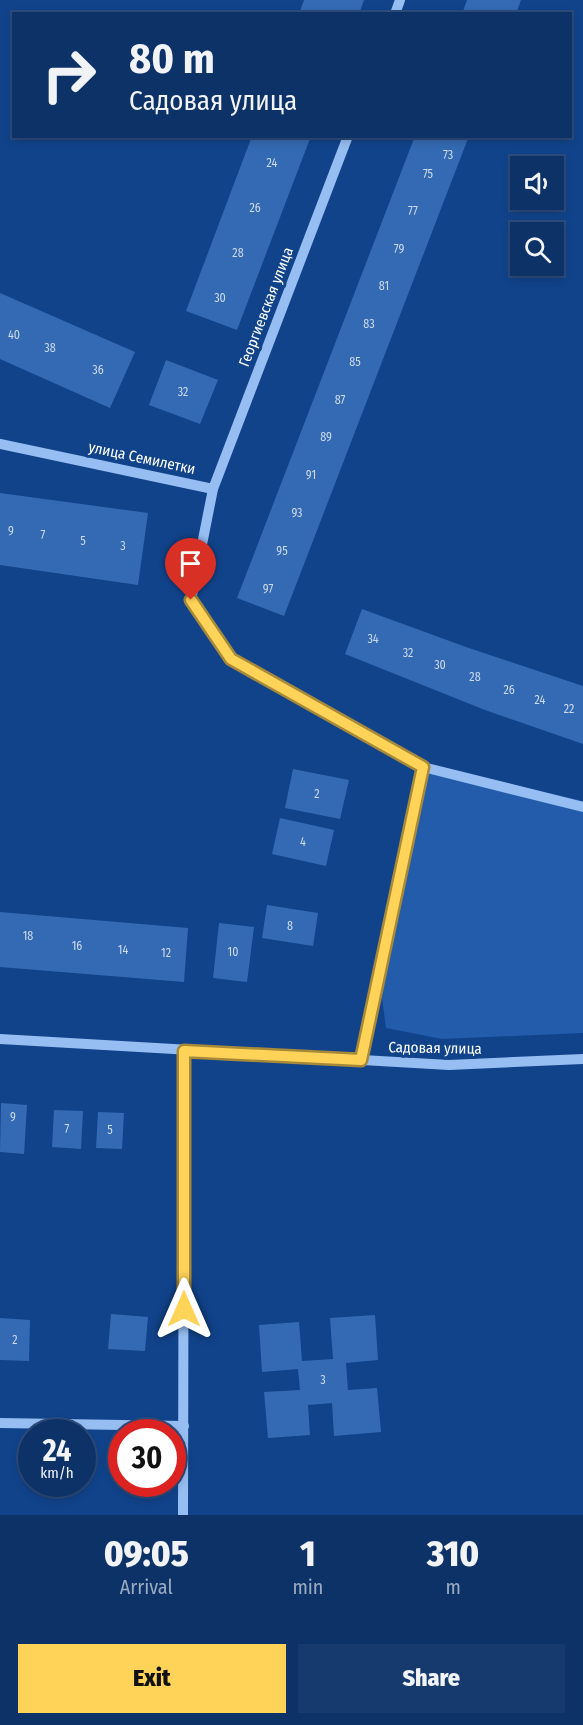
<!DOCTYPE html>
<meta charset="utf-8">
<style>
body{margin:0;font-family:"Fira Sans Condensed",sans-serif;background:#163a6e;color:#f1f3f6;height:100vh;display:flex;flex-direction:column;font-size:22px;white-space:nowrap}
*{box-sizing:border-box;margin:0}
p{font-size:20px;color:#9aaac0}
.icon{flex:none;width:33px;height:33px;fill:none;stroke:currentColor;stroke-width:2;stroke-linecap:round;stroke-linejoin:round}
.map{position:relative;height:1515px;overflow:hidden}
.sheet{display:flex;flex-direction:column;background:#0d3268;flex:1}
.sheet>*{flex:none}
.guide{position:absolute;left:12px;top:12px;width:560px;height:126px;border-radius:0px;box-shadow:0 3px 9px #0003,0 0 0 2px #2d4d7c;background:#0d3268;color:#f1f3f6;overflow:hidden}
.buttons{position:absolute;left:510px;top:156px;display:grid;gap:12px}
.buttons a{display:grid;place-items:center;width:54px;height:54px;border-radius:0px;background:#0d3268;box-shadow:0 3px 9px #0003,0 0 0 2px #2d4d7c;font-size:30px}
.speed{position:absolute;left:18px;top:1419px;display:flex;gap:12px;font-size:30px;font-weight:700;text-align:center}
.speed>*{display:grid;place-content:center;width:78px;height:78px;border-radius:50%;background:#0d3268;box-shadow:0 3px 9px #0003,0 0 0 2px #2d4d7c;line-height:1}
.speed small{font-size:15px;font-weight:400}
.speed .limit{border:9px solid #d22;background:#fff;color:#111}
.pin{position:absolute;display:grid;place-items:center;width:51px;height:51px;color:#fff;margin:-62px -26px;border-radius:50% 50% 50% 0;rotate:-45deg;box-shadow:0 0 6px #0007}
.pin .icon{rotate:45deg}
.me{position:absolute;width:66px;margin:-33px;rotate:0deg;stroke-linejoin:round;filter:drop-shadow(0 0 4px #0008)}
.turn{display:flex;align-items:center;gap:21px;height:126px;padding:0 18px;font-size:27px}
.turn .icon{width:78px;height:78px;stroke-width:2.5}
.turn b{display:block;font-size:42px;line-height:51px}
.eta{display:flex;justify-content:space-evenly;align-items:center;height:102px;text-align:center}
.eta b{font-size:36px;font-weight:800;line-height:42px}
.primary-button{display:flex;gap:12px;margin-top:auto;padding:12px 18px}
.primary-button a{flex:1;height:69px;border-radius:0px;background:#ffd358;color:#111;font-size:24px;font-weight:800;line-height:69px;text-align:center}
.primary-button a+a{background:#163a6e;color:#f1f3f6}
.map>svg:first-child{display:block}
.green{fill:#225cab}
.building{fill:#346ab3}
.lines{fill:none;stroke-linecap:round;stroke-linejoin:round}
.minor{stroke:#97bef2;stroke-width:10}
.route-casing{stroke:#a68939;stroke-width:15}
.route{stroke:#ffd358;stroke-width:10}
.labels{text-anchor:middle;stroke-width:6;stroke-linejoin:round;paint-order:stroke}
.number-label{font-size:12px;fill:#ccdaec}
.street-label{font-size:15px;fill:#fff;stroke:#11438b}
</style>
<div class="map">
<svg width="583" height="1515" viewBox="0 0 583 1515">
<rect width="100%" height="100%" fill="#11438b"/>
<path class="green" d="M 434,766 L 583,801 L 583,1033 L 442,1039 L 386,1028 L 382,998 L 389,944 L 425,776 Z"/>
<g class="building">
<path d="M 304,0 L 364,0 L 359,14 L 299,14 Z"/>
<path d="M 467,0 L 521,0 L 516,14 L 462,14 Z"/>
<path d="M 252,136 L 311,136 L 237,330 L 186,311 Z"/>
<path d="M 415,136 L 469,136 L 284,616 L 237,598 Z"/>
<path d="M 0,293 L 135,352 L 110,408 L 0,359 Z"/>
<path d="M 166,360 L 218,380 L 200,424 L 149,405 Z"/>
<path d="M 0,493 L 148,513 L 138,585 L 0,565 Z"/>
<path d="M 362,609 L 466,647 L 583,686 L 583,744 L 485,710 L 345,654 Z"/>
<path d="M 293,769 L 349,780 L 340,819 L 285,808 Z"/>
<path d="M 280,818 L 334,830 L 326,866 L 272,854 Z"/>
<path d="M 267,905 L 318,913 L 313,946 L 262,938 Z"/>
<path d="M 0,912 L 188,928 L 184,982 L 0,967 Z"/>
<path d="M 219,923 L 254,927 L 247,982 L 213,978 Z"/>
<path d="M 1,1103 L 27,1105 L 24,1154 L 0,1152 Z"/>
<path d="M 54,1110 L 83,1111 L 81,1149 L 52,1147 Z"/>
<path d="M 98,1112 L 124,1113 L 122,1149 L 96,1148 Z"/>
<path d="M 111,1314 L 148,1317 L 145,1351 L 108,1349 Z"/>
<path d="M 375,1315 L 378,1360 L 346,1363 L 348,1390 L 377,1388 L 381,1432 L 334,1436 L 332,1403 L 308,1405 L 310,1435 L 268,1438 L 264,1392 L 300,1390 L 298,1369 L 262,1372 L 259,1325 L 299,1322 L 302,1361 L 333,1359 L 330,1318 Z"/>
<path d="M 0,1318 L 30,1320 L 29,1361 L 0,1360 Z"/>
</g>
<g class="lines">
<g class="minor">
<path d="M 395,14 L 400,0"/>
<path d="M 0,444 L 213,489 L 191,600 L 232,659 L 423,767 L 583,807"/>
<path d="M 213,489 L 348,136"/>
<path d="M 0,1039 L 449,1065 L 583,1059"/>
<path d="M 361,1061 L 423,767"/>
<path d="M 0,1423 L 184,1426"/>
<path d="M 183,1515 L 184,1051"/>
</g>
</g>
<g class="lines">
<defs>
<path id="route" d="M 184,1309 L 184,1051 L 361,1060 L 423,767 L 231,659 L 191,600"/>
</defs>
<use href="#route" class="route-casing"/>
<use href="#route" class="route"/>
</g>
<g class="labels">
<g class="number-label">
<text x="448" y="159">73</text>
<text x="272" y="167">24</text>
<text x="428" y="178">75</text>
<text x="255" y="212">26</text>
<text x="413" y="215">77</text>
<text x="399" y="253">79</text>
<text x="238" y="257">28</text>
<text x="384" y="290">81</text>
<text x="220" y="302">30</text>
<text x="369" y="328">83</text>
<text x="14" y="339">40</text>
<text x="50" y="352">38</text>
<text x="355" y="366">85</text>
<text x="98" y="374">36</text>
<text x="183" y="396">32</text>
<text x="340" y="404">87</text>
<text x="326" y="441">89</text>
<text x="311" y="479">91</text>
<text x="297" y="517">93</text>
<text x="11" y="535">9</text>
<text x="43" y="539">7</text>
<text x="83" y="545">5</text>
<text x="123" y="550">3</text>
<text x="282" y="555">95</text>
<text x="268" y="593">97</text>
<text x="373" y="643">34</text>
<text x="408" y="657">32</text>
<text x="440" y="669">30</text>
<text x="475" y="681">28</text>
<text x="509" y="694">26</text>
<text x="540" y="704">24</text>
<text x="569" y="713">22</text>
<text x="317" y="798">2</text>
<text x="303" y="846">4</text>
<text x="290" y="930">8</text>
<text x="28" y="940">18</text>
<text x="77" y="950">16</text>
<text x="123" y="954">14</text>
<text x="233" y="956">10</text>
<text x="166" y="957">12</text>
<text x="13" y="1121">9</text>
<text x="67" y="1133">7</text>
<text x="110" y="1134">5</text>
<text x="15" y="1344">2</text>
<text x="323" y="1384">3</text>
</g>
<g class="street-label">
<text transform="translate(266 307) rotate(-69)" y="5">Георгиевская улица</text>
<text transform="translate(142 458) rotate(12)" y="5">улица Семилетки</text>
<text transform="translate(435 1048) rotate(1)" y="5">Садовая улица</text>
</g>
</g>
</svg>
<div class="buttons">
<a><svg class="icon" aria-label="sound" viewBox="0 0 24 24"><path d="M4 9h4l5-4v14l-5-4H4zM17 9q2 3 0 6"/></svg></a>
<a><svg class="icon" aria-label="search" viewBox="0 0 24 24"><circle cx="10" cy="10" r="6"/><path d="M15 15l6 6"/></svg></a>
</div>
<div class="speed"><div>24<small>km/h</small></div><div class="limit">30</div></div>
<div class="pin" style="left:191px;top:600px;background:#d93025"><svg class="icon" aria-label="arrive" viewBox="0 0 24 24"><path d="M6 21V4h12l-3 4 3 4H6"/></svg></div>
<svg class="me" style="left:184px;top:1309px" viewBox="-20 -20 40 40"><path d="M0-17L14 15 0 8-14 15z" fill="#ffd358" stroke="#fff" stroke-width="4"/></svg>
<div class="guide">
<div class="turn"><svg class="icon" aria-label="right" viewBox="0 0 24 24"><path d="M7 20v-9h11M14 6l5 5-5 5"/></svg><div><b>80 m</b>Садовая улица</div></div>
</div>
</div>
<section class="sheet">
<div class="eta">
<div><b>09:05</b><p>Arrival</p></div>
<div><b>1</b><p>min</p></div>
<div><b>310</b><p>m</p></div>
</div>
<div class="primary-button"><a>Exit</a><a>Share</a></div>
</section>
